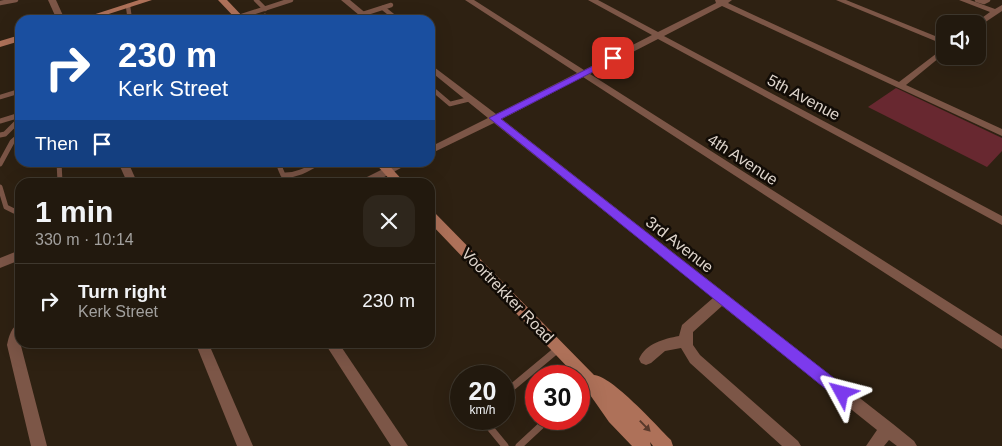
<!DOCTYPE html>
<meta charset="utf-8">
<style>
body{margin:0;font-family:Arial,sans-serif;background:#2e261c;color:#f1f3f6;height:100vh;display:flex;flex-direction:column;font-size:19px;white-space:nowrap}
*{box-sizing:border-box;margin:0}
p{font-size:16px;color:#a2a09e}
.icon{flex:none;width:28px;height:28px;fill:none;stroke:currentColor;stroke-width:2;stroke-linecap:round;stroke-linejoin:round}
.map{position:relative;flex:1;overflow:hidden}
.sheet{position:absolute;left:15px;top:178px;width:420px;height:170px;display:flex;flex-direction:column;background:#22190e;border-radius:15px;box-shadow:0 5px 20px #0002,0 0 0 1px #3f382e}
.sheet>*{flex:none}
.banner{position:absolute;left:15px;top:15px;width:420px;height:152px;border-radius:15px;box-shadow:0 5px 20px #0002,0 0 0 1px #3f382e;background:#1a4fa0;color:#fff;overflow:hidden}
.tools{position:absolute;left:936px;top:15px;display:grid;gap:10px}
.tools a{display:grid;place-items:center;width:50px;height:50px;border-radius:10px;background:#22190e;box-shadow:0 5px 20px #0002,0 0 0 1px #3f382e;font-size:25px}
.speed{position:absolute;left:450px;top:365px;display:flex;gap:10px;font-size:25px;font-weight:700;text-align:center}
.speed>*{display:grid;place-content:center;width:65px;height:65px;border-radius:50%;background:#22190e;box-shadow:0 5px 20px #0002,0 0 0 1px #3f382e;line-height:1}
.speed small{font-size:12px;font-weight:400}
.speed .limit{border:8px solid #d22;background:#fff;color:#111}
.pin{position:absolute;display:grid;place-items:center;width:42px;height:42px;color:#fff;margin:-21px;border-radius:10px;box-shadow:0 2px 8px #0006}
.me{position:absolute;width:55px;margin:-28px;rotate:308deg;stroke-linejoin:round;filter:drop-shadow(0 0 4px #0008)}
.turn{display:flex;align-items:center;gap:18px;height:105px;padding:0 20px;font-size:22px}
.turn .icon{width:65px;height:65px;stroke-width:2.5}
.turn b{display:block;font-size:35px;line-height:42px}
.then{display:flex;align-items:center;height:48px;padding:0 20px;background:#0003;gap:10px;font-size:19px}
.round{display:grid;place-items:center;flex:none;width:52px;height:52px;border-radius:15px;background:#2e261c}
.summary{display:flex;align-items:center;justify-content:space-between;height:85px;padding:0 20px}
h1{font-size:30px;font-weight:800;line-height:38px}
ul{padding:0;list-style:none}
li{display:flex;align-items:center;gap:15px;height:75px;padding:0 20px;border-top:1px solid #3f382e}
li div{flex:1}
li b{display:block;font-size:19px}
li em{font-style:normal}
.map>svg:first-child{display:block}
.green{fill:#682830}
.lines{fill:none;stroke-linecap:round;stroke-linejoin:round}
.service-far2{stroke:#7c5647;stroke-width:4.5}
.service-far1{stroke:#7c5647;stroke-width:5}
.service{stroke:#7c5647;stroke-width:7}
.minor{fill:#7c5647;fill-rule:evenodd}
.secondary{fill:#ae7159;fill-rule:evenodd}
.oneway{fill:#58392b}
.route{fill:#7c3aed;stroke:#51269a}
.labels{text-anchor:middle;stroke-width:5;stroke-linejoin:round;paint-order:stroke}
.street-label{font-size:16px;fill:#ddd4cb;stroke:#120c06}
</style>
<div class="map">
<svg width="1002" height="446" viewBox="0 0 1002 446">
<rect width="100%" height="100%" fill="#2e2112"/>
<path class="green" d="M 896,88 L 1002,138 L 1002,151 L 987,167 L 868,107 Z"/>
<g class="lines">
<g class="service-far2">
<path d="M 256,0 L 265,9"/>
<path d="M 977,0 L 984,2 L 988,0"/>
<path d="M 0,3 L 16,0"/>
<path d="M 128,6 L 130,20"/>
<path d="M 383,8 L 393,16"/>
<path d="M 363,14 L 391,5"/>
<path d="M 265,16 L 270,20"/>
<path d="M 239,17 L 291,0"/>
<path d="M 430,87 L 450,104 L 470,99"/>
<path d="M 0,97 L 20,91"/>
</g>
<g class="service-far1">
<path d="M 0,121 L 20,115"/>
<path d="M 0,135 L 5,134 L 20,119"/>
<path d="M 59,162 L 60,182"/>
<path d="M 284,162 L 280,168 L 283,175 C 297,176 308,169 320,162"/>
<path d="M 0,164 L 12,142 L 20,135"/>
<path d="M 0,187 L 6,207 L 14,211 L 20,210"/>
</g>
<g class="service">
<path d="M 504,394 L 558,349"/>
<path d="M 487,419 L 491,429 L 505,446"/>
<path d="M 519,446 L 546,421"/>
</g>
<g class="minor">
<path d="M 48,0 L 56,0 L 65,20 L 57,20 Z"/>
<path d="M 341,0 L 350,0 L 374,20 L 365,20 Z"/>
<path d="M 465,0 L 474,0 L 584,70 L 652,35 L 588,0 L 598,0 L 658,32 L 716,3 L 715,0 L 732,0 L 728,3 L 899,82 L 945,47 L 945,53 L 906,85 L 1002,129 L 1002,136 L 722,6 L 664,36 L 1002,216 L 1002,225 L 658,39 L 590,74 L 1002,336 L 1002,349 L 583,77 L 502,119 L 893,424 L 914,441 L 917,446 L 897,446 L 889,440 L 884,446 L 866,446 L 877,430 L 722,306 L 693,332 L 693,345 L 700,355 L 798,441 L 801,446 L 782,446 L 690,363 L 681,348 L 665,351 L 651,363 L 646,365 L 641,363 L 639,359 C 646,343 664,339 679,336 L 682,325 L 713,298 L 494,123 L 430,154 L 430,147 L 488,118 L 430,71 L 430,64 L 496,114 L 577,73 Z"/>
<path d="M 836,0 L 846,0 L 945,40 L 945,45 Z"/>
<path d="M 959,0 L 970,0 L 995,9 L 1002,5 L 1002,11 L 978,27 L 978,24 L 975,23 L 990,12 Z"/>
<path d="M 118,162 L 128,162 L 137,182 L 127,182 Z"/>
<path d="M 397,162 L 412,162 L 375,182 L 362,182 L 363,179 Z"/>
<path d="M 20,250 L 20,260 L 0,268 L 0,258 Z"/>
<path d="M 20,323 L 20,342 L 47,446 L 31,446 L 7,345 C 9,336 11,327 20,323 Z"/>
<path d="M 195,342 L 208,342 L 253,446 L 237,446 Z"/>
<path d="M 324,342 L 338,342 L 408,446 L 391,446 Z"/>
</g>
<g class="secondary">
<path d="M 139,0 L 152,0 L 90,20 L 77,20 Z"/>
<path d="M 218,0 L 227,0 L 246,20 L 237,20 Z"/>
<path d="M 20,35 L 20,41 L 0,47 L 0,41 Z"/>
<path d="M 374,162 L 386,162 L 404,182 L 392,182 Z"/>
<path d="M 430,210 L 434,212 L 594,375 C 612,376 657,426 671,440 L 673,446 L 653,446 L 650,442 L 651,446 L 632,446 L 609,422 L 579,379 L 579,376 L 576,376 L 430,223 Z"/>
</g>
</g>
<defs><path id="oneway-solid" d="M-6-.8H1V-3.2L6.5 0L1 3.2V.8H-6Z" transform="scale(1.25)"/></defs>
<use class="oneway" href="#oneway-solid" transform="translate(645 426) rotate(46)"/>
<path class="route" d="M 613,56 L 616,57 L 616,60 L 501,119 L 848,389 L 850,393 L 848,398 L 842,400 L 837,398 L 489,118 Z"/>
<g class="labels">
<g class="street-label">
<text transform="translate(804 97) rotate(28)" y="6">5th Avenue</text>
<text transform="translate(743 159) rotate(33)" y="6">4th Avenue</text>
<text transform="translate(680 244) rotate(38)" y="6">3rd Avenue</text>
<text transform="translate(508 295) rotate(46)" y="6">Voortrekker Road</text>
</g>
</g>
</svg>
<div class="tools">
<a><svg class="icon" aria-label="sound" viewBox="0 0 24 24"><path d="M4 9h4l5-4v14l-5-4H4zM17 9q2 3 0 6"/></svg></a>
</div>
<div class="speed"><div>20<small>km/h</small></div><div class="limit">30</div></div>
<div class="pin" style="left:613px;top:58px;background:#d93025"><svg class="icon" aria-label="arrive" viewBox="0 0 24 24"><path d="M6 21V4h12l-3 4 3 4H6"/></svg></div>
<svg class="me" style="left:842px;top:393px" viewBox="-20 -20 40 40"><path d="M0-17L14 15 0 8-14 15z" fill="#7c3aed" stroke="#fff" stroke-width="4"/></svg>
<div class="banner">
<div class="turn"><svg class="icon" aria-label="right" viewBox="0 0 24 24"><path d="M7 20v-9h11M14 6l5 5-5 5"/></svg><div><b>230 m</b>Kerk Street</div></div>
<div class="then">Then<svg class="icon" aria-label="arrive" viewBox="0 0 24 24"><path d="M6 21V4h12l-3 4 3 4H6"/></svg></div>
</div>
<section class="sheet">
<div class="summary"><div><h1>1 min</h1><p>330 m · 10:14</p></div><a class="round"><svg class="icon" aria-label="close" viewBox="0 0 24 24"><path d="M6 6l12 12M18 6L6 18"/></svg></a></div>
<ul>
<li><svg class="icon" aria-label="right" viewBox="0 0 24 24"><path d="M7 20v-9h11M14 6l5 5-5 5"/></svg><div><b>Turn right</b><p>Kerk Street</p></div><em>230 m</em></li>
</ul>
</section>
</div>
